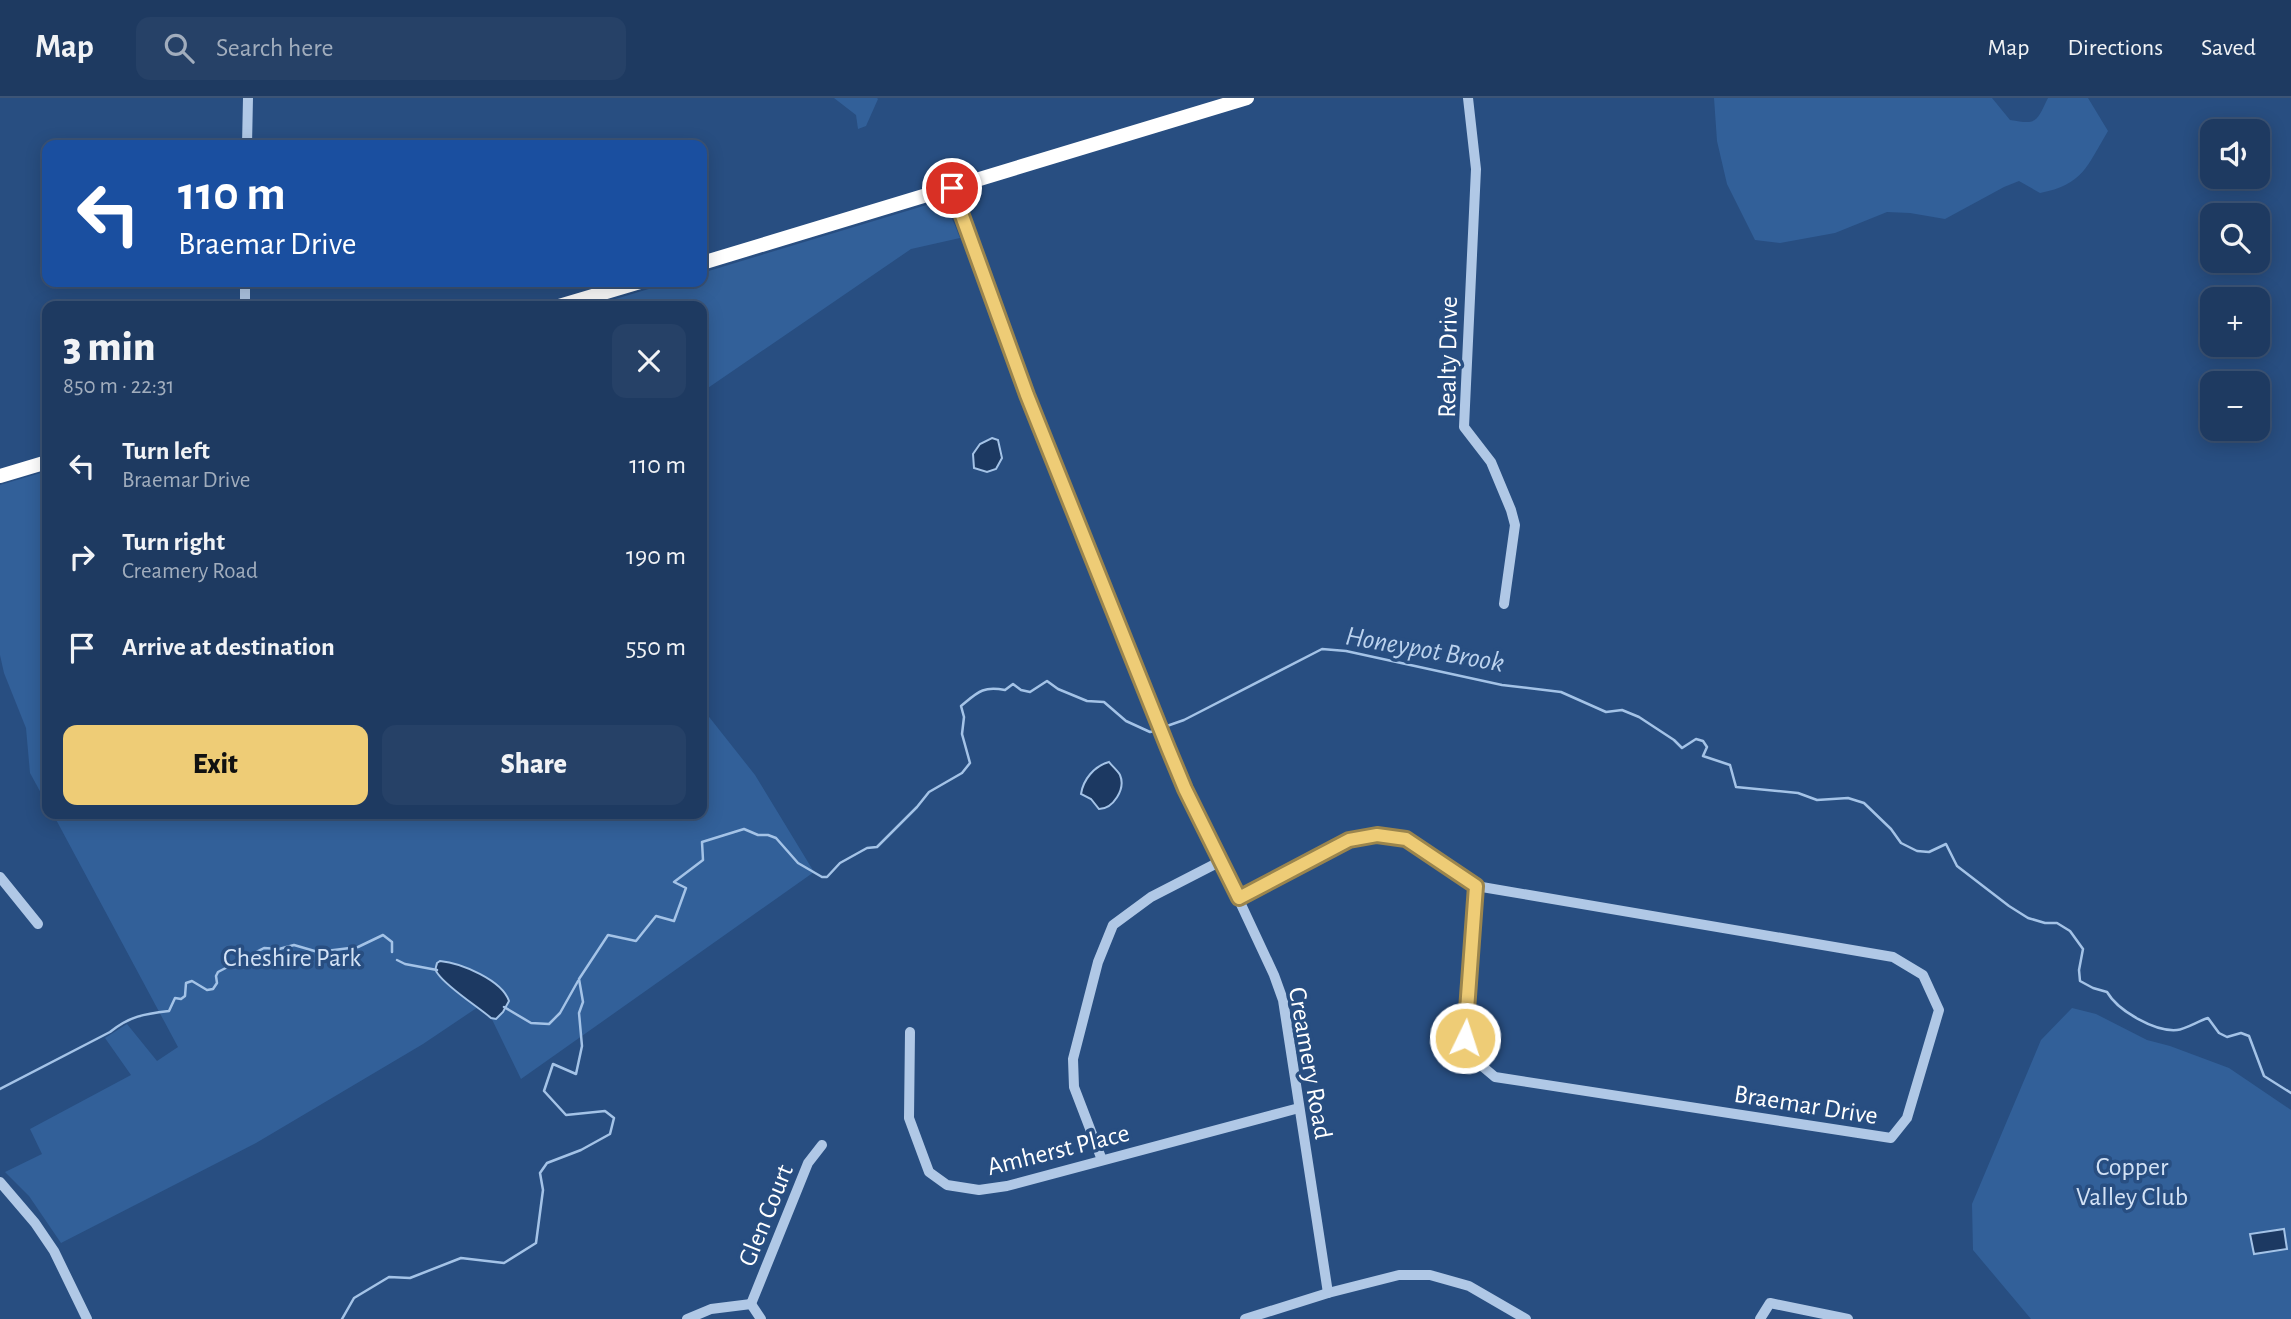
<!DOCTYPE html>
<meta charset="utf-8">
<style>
body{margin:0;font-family:"Alegreya Sans",sans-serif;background:#264167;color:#f1f3f6;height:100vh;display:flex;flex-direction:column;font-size:26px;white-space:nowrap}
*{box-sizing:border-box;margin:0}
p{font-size:23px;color:#a1adbd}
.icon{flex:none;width:38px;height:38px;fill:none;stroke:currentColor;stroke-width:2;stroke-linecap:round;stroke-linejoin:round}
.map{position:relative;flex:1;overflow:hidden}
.side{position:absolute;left:42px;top:203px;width:665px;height:518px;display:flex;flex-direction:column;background:#1e3a61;border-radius:14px;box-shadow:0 4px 18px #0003,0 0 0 2px #3c5476}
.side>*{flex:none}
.guide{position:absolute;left:42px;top:42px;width:665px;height:147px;border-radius:14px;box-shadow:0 4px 18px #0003,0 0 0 2px #3c5476;background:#1a4fa0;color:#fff;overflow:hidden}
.fabs{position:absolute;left:2200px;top:21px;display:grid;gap:14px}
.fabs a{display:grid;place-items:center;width:70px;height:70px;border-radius:14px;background:#1e3a61;box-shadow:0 4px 18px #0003,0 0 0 2px #3c5476;font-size:35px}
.pin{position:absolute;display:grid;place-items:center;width:60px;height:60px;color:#fff;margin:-30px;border:4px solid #fff;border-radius:50%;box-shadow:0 2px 7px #0007}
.me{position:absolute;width:77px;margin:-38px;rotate:4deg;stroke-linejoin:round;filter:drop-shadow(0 0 5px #0008)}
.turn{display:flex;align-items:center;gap:24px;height:147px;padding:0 21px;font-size:32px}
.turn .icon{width:91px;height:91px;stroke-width:2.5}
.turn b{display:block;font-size:49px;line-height:60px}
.round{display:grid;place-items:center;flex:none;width:74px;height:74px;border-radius:14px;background:#264167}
.head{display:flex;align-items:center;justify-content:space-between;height:119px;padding:0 21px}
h1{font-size:42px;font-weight:800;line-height:52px}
.primary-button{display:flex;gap:14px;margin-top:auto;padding:14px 21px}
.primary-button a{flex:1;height:80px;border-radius:14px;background:#eecc76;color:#111;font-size:28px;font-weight:800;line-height:80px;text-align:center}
.primary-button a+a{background:#264167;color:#f1f3f6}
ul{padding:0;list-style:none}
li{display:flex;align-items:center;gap:21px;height:91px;padding:0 21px}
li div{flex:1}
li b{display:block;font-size:26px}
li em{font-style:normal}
header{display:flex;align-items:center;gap:42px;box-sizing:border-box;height:98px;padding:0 35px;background:#1e3a61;border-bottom:2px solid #3c5476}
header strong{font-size:33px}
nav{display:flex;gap:38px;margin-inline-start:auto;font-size:24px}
.search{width:490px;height:63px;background:#264167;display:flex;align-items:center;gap:18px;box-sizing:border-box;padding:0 24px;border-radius:14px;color:#a1adbd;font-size:26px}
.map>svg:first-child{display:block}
.green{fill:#326099}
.water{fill:#1c3962;stroke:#a4c3e7;stroke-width:2}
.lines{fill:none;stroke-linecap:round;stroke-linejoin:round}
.stream{stroke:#a4c3e7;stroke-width:2.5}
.minor{stroke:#b0c8e6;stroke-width:10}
.highway{stroke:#fff;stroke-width:14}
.route-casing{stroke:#9b854d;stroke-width:18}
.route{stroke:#eecc76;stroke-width:12}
.labels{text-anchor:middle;stroke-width:7;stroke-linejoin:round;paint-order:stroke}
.street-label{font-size:26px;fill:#fff;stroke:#284e81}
.park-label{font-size:26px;fill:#d3e2f5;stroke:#284e81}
.water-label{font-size:28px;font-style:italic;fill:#bbd2ee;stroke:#284e81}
</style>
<header>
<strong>Map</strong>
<div class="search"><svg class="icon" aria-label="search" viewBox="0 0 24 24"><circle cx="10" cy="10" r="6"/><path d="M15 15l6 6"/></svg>Search here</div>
<nav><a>Map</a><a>Directions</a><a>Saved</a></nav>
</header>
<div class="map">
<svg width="2291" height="1221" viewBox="0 0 2291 1221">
<rect width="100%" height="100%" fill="#284e81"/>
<g class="green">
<path d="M 834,0 L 877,0 L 878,1 L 866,28 L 858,31 L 856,17 Z"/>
<path d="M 1714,0 L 1992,0 L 2010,22 C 2038,27 2036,24 2048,0 L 2088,0 L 2108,33 C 2087,68 2083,87 2040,95 L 2019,83 L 2004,89 L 1945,121 L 1910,115 L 1887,114 L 1835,135 L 1780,145 L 1755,142 L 1727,86 L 1717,43 Z"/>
<path d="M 930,106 C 950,108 953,123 960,140 L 911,151 L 702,294 L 702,208 L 592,208 L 672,184 L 702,184 L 702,175 Z"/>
<path d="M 47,373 L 47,706 L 30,675 L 26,630 L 4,575 L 0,557 L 0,387 Z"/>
<path d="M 702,610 L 755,677 L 814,774 L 521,981 L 484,905 L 423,946 L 256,1045 L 61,1145 L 29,1098 L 5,1074 L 42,1056 L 30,1031 L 131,977 L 105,940 L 127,926 L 157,963 L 178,949 L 53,716 L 702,716 Z"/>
<path d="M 2072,910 L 2096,916 L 2147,942 L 2170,948 L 2229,970 L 2291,1012 L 2291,1221 L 2031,1221 L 1973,1152 L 1972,1106 L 2041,942 Z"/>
</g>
<g class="water">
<path d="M 992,340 L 998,342 L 1002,360 L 996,371 L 987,374 L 974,370 L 973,356 L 980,346 Z"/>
<path d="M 1109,664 C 1112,668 1118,673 1120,677 C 1126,691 1113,711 1099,711 L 1091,701 L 1081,696 C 1083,682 1094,668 1109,664 Z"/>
<path d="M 440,863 C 461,865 502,882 509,903 L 503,914 L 496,921 L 491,920 C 477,908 448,890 438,876 C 434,871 436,870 437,865 Z"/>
<path d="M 2284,1131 L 2287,1151 L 2254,1156 L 2250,1136 Z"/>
</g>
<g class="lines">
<g class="stream">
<path d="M 1164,629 L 1184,622 L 1322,551 L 1346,553 L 1502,587 L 1561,594 L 1606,614 L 1622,612 L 1639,619 L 1674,642 L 1682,650 L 1696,641 L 1703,643 L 1707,649 L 1703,658 L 1730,667 L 1736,689 L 1798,695 L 1817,702 L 1848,700 L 1864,705 L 1891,731 L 1901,745 L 1917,753 L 1929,754 L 1946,746 L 1957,768 L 2009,808 L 2028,820 L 2045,825 L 2057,825 L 2070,833 L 2083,851 L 2079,872 L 2080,883 L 2093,890 L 2107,894 C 2118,913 2155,934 2177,932 C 2186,931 2198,923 2208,920 L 2219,935 L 2227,939 L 2241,935 L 2249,938 L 2264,978 L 2291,995"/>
<path d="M 397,862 L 405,866 L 437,872"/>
<path d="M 504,909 L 531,925 L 549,926 L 560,915 L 578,883"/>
<path d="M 0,991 L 110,934 C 130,918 144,916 169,913 L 175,900 L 181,901 L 185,898 L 186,885 L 192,883 L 207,892 L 213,891 L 217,885 L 216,878 L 218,874 L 264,850 L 279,851 L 294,847 L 318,854 L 358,849 L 383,837 L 392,844 L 392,854"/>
<path d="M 342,1221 L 354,1200 L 389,1179 L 410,1180 L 461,1160 L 504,1165 L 536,1145 L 543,1092 L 540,1075 L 547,1065 L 581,1052 L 610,1036 L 614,1020 L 605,1013 L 566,1017 L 544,993 L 553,966 L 576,976 L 582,948 L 579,915 L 583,904 L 579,881 L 608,837 L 636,843 L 656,818 L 674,823 L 686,790 L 674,784 L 703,762 L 702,744 L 744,731 L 758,737 L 768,737 L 776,740 L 798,765 L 822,779 L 827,779 L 840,765 L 867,750 L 877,749 L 917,709 L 929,694 L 962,675 L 970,665 L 962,636 L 964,619 L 961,608 C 978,594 982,588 1005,592 L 1013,586 L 1021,592 L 1030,594 L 1047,583 L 1058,591 L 1087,603 L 1104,604 L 1126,623 L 1150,634 L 1158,632"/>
</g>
<g class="minor">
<path d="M 1468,0 L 1476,71 L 1464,329 L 1491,364 L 1511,412 L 1515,427 L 1504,506"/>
<path d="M 247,47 L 248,0"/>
<path d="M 952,90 L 1027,297 L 1168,650 L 1274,877 L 1283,902 L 1328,1195"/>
<path d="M 245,208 L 245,184"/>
<path d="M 0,779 L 38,826"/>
<path d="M 1476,788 L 1893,859 L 1923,877 L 1939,912 L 1907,1020 L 1891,1040 L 1495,979 L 1476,963 L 1465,940 Z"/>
<path d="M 1239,800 L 1349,742 L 1376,737 L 1406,741 L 1476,788"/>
<path d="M 910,934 L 909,1020 L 929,1074 L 947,1087 L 979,1092 L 1007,1088 L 1299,1010"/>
<path d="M 1102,1062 L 1074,989 L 1073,961 L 1098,864 L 1113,827 L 1151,799 L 1221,763"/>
<path d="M 0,1084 L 35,1125 L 54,1153 L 87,1221"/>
<path d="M 751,1206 L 808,1065 L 822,1047"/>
<path d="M 751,1206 L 761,1221"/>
<path d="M 687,1221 L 711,1211 L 751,1206"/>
<path d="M 1245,1221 L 1328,1195 L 1399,1177 L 1430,1177 L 1469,1188 L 1526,1221"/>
<path d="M 1760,1221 L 1770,1205 L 1848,1221"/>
</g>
<g class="highway">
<path d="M 702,165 L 1247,0"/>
<path d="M 559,208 L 640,184"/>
<path d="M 0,378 L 47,364"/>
</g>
</g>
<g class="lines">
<defs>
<path id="route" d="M 952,90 L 1027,297 L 1168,650 L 1185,691 L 1239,800 L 1349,742 L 1377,737 L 1406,741 L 1476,788 L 1465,940"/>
</defs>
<use href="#route" class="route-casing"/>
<use href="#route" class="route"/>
</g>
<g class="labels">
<g class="street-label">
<text transform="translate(1447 259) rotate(-89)" y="9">Realty Drive</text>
<text transform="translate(1311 965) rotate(80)" y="9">Creamery Road</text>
<text transform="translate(1806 1006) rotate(9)" y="9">Braemar Drive</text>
<text transform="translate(1058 1051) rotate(-14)" y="9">Amherst Place</text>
<text transform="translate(765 1117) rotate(-68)" y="9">Glen Court</text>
</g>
<g class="park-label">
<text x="292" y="868">Cheshire Park</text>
<text x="2132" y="1077">Copper<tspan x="2132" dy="30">Valley Club</tspan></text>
</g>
<g class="water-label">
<text transform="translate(1425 550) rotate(10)" y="10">Honeypot Brook</text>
</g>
</g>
</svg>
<div class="fabs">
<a><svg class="icon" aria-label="sound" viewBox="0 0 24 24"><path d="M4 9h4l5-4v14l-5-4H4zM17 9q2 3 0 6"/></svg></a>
<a><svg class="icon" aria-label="search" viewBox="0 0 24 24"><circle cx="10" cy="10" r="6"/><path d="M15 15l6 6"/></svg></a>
<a>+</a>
<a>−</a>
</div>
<div class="pin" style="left:952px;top:90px;background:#d93025"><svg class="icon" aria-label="arrive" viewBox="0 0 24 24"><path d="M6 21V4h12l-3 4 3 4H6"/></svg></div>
<svg class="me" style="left:1465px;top:940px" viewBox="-20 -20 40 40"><circle r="17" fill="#eecc76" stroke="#fff" stroke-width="3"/><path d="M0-11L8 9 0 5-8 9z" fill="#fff"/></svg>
<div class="guide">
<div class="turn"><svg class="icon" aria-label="left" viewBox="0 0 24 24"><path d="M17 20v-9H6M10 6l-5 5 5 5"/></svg><div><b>110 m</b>Braemar Drive</div></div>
</div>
<section class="side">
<div class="head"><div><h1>3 min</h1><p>850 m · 22:31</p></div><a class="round"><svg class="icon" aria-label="close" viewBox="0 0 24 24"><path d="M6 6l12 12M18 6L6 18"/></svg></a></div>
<ul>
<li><svg class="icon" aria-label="left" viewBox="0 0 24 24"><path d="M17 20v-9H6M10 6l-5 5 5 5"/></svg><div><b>Turn left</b><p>Braemar Drive</p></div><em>110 m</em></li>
<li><svg class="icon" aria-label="right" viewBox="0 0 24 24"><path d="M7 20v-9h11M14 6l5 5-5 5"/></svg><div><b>Turn right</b><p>Creamery Road</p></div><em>190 m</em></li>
<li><svg class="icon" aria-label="arrive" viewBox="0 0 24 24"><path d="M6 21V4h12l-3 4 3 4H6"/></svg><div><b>Arrive at destination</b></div><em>550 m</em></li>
</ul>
<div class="primary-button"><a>Exit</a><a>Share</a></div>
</section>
</div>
